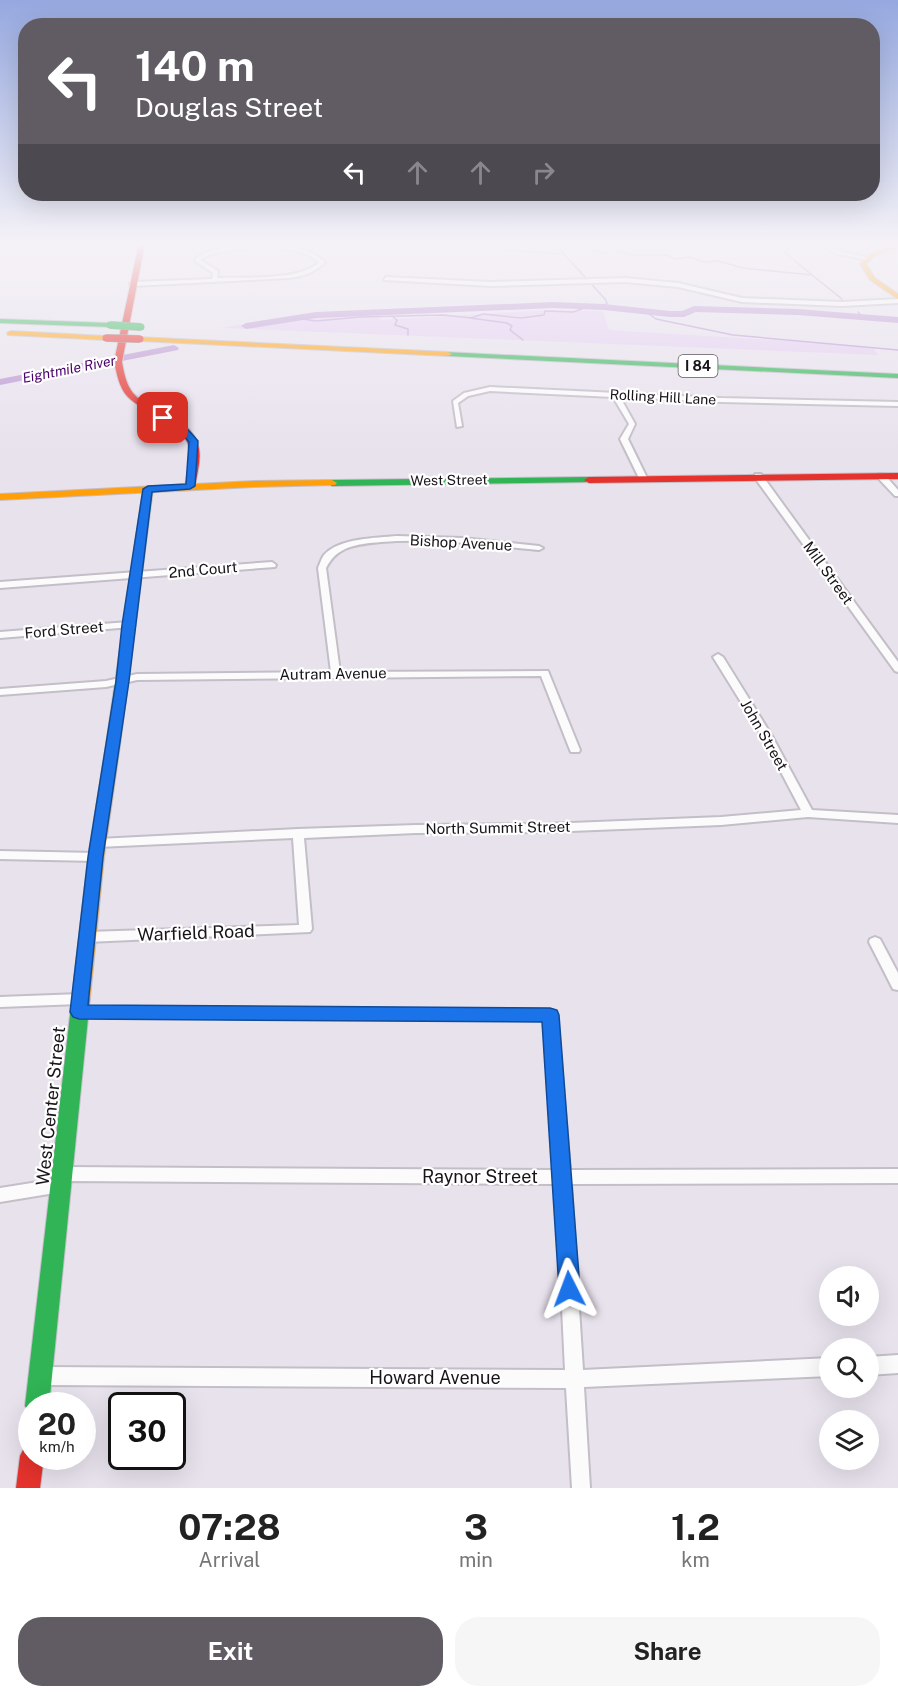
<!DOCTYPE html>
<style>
body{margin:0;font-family:"Public Sans",sans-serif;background:#f6f6f6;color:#222;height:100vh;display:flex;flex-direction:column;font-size:22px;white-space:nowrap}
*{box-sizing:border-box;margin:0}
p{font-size:20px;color:#767676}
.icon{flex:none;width:33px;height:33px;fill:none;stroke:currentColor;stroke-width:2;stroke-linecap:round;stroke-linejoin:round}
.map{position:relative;height:1488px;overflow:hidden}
.drawer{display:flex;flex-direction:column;background:#fff;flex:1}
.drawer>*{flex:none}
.guide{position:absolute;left:18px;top:18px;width:862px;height:183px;border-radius:24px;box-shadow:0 6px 24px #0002;background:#615c64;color:#fff;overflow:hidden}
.tools{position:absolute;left:819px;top:1266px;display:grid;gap:12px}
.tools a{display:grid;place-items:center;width:60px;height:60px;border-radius:50%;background:#fff;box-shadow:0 6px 24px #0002;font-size:30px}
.speed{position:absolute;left:18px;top:1392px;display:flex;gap:12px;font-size:30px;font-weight:700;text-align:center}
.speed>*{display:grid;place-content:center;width:78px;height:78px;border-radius:50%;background:#fff;box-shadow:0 6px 24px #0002;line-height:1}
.speed small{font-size:15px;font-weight:400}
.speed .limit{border:3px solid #111;border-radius:9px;background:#fff;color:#111}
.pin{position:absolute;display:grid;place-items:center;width:51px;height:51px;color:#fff;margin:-26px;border-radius:12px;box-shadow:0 3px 9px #0006}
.me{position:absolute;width:66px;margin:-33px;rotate:357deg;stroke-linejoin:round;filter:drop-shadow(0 0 4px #0008)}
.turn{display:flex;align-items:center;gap:21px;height:126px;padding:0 18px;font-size:27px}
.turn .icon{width:78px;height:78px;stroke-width:2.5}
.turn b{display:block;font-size:42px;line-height:51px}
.lanes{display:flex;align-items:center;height:57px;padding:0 18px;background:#0003;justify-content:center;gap:30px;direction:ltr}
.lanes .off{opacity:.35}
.eta{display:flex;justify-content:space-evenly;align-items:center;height:102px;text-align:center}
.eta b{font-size:36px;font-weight:700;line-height:42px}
.cta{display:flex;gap:12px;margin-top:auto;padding:12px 18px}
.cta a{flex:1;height:69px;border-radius:24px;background:#615c64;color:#fff;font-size:24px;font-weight:700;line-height:69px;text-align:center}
.cta a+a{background:#f6f6f6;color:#222}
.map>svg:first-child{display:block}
.green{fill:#e4cef2}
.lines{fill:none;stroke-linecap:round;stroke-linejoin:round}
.stream{stroke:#ba96d1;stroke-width:1.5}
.river{fill:#ba96d1;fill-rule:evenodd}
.street-casing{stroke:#c3bec7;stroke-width:4}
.fast-casing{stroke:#c3bec7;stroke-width:2}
.slow-casing{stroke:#c3bec7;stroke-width:2}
.jam-casing{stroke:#c3bec7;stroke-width:2}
.street{fill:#fcfbfc;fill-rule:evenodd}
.fast{fill:#30b455;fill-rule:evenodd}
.slow{fill:#ff9f0a;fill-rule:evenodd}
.jam{fill:#e5322d;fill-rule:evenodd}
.fast-bridge-casing{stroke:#93978c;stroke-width:8;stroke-linecap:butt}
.jam-bridge-casing{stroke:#93978c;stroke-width:8;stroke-linecap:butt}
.fast-bridge{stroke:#30b455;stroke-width:7}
.jam-bridge{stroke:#e5322d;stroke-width:7}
.route{fill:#1a73e8;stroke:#114b97;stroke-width:1.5}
.labels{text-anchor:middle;stroke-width:4.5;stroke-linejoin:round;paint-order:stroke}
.shield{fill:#fff;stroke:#5d5a5f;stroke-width:1.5}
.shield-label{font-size:14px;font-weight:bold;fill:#18141a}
.far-water-label{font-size:14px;font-style:italic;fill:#4a0169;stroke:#fff}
.far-street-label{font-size:14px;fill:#18141a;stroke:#fff}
.street-label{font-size:15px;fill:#18141a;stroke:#fff}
.near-street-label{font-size:18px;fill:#18141a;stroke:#fff}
</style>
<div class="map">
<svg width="898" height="1488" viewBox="0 0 898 1488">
<rect width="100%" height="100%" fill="#e8e2ed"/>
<path class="green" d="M 550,310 L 603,311 L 609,330 L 820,343 L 874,349 L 878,355 L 222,328 L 266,320 L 378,313 L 380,320 Z"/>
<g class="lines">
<g class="stream">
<path d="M 426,243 L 445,247 L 485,244 L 504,250 L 564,254 L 605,299 L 607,303 L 604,307"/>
<path d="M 773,243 L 811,274"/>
<path d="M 564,254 L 558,247 L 576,245 L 606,254 L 611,249 L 633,255 L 666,255 L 676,259 L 688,257 L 705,262 L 718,261 L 743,268 L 812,275 L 842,299"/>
<path d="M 651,312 L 649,314 L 656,319 L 733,335 L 898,350"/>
<path d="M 858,312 L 862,317"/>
<path d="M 393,317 L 397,320 L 395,325 L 408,329 L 408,335"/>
<path d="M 295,318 L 316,321 L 360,317 L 443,315 L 471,318 L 483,314 L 521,318 L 544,315 L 545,311 L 573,312 L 582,309 L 582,306"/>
<path d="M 470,318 L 507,323 L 512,326 L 510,330 L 523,340"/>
</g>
<g class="river">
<path d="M 553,302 L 604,304 L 670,311 L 682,311 L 694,306 L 798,309 L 898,317 L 898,323 L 798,315 L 696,312 L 684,317 L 670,317 L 604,310 L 553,308 L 316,318 L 246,329 L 241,326 L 246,323 L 316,312 Z"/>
<path d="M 174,345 L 179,348 L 178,350 L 0,385 L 0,379 Z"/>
</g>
<defs>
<g id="street">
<path d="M 820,243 L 825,243 L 839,251 L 870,258 L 867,260 L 835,253 Z"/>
<path d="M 239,246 C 266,246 304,242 325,262 C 315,273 303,276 289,278 L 133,286 L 130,284 L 133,282 L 212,279 L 213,273 L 195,261 L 195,259 C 208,249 223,248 239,246 ZM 239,249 C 264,248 299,245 319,262 C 301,281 243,277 217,278 L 218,271 L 200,260 C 212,252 225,251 239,249 Z"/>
<path d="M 386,277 L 491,282 L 625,278 L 678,283 L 742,298 L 842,302 L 898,299 L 898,303 L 842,306 L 742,302 L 678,287 L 625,282 L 491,286 L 384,280 Z"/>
<path d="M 490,387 L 721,398 L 898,402 L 898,406 L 721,402 L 620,397 L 635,424 L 628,439 L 647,478 L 643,480 L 639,478 L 620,439 L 629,424 L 613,397 L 490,391 L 468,396 L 458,403 L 462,426 L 457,427 L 453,401 L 464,393 Z"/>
<path d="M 755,474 L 761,474 L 898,662 L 898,672 L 895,671 L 755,478 Z"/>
<path d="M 878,474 L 884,474 L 898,490 L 898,496 L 895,496 L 878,478 Z"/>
<path d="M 397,536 L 462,538 L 539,546 L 543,548 L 539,550 C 487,545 434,538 381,542 C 370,543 356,544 345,549 C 335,554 331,559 326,568 L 340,672 L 548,671 L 580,750 L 579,752 L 571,752 L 570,750 L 541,676 L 137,680 L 106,687 L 0,695 L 0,689 L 106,681 L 137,674 L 331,672 L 318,568 C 320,564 321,559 324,555 C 339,538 376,538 397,536 Z"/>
<path d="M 272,562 L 276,565 L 275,567 L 0,588 L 0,582 Z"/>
<path d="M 128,622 L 131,623 L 133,625 L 131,627 L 0,638 L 0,632 Z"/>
<path d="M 718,654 L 723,657 L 772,736 L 812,810 L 898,815 L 898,823 L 808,817 L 721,825 L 546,832 L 416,833 L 304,838 L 312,929 L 310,932 L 87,942 L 83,940 L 81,937 L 83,934 L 87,932 L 299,925 L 293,838 L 98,847 L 94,846 L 92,843 L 94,840 L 98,839 L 298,829 L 416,825 L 546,824 L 721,817 L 801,810 L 762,736 L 713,657 Z"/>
<path d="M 0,851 L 96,853 L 100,854 L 102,857 L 100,860 L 96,861 L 0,859 Z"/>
<path d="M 875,937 L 880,939 L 898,973 L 898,990 L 893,989 L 869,942 L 870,939 Z"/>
<path d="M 80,994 L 85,995 L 87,999 L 85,1003 L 80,1004 L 0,1007 L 0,997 Z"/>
<path d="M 79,1007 L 550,1010 L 555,1011 L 557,1015 L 570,1170 L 898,1169 L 898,1183 L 571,1184 L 583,1370 L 830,1358 L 830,1376 L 584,1387 L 590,1488 L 572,1488 L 566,1388 L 41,1385 L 35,1382 L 32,1376 L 35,1370 L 41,1367 L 565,1370 L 556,1184 L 67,1181 L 69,1185 L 66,1190 L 61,1192 L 0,1202 L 0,1188 L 57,1179 L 55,1174 L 58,1169 L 63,1167 L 555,1170 L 544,1020 L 79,1017 L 74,1016 L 72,1012 L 74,1008 Z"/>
<path d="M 898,1355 L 898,1373 L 868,1375 L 868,1357 Z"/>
</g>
<g id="fast">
<path d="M 0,319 L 110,323 L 114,325 L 110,327 L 0,323 Z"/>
<path d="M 445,352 L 898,374 L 898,378 L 448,356 L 445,356 Z"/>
<path d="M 589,477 L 594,480 L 592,482 L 332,486 L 327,483 L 332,480 Z"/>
<path d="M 148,486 L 153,489 L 120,745 L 113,749 L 106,745 L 143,489 Z"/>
<path d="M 81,991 L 87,993 L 90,998 L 49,1406 L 32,1406 L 32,1415 L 25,1406 L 72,998 L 75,993 Z"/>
</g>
<g id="slow">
<path d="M 898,244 L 898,248 L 876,255 L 866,264 L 875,278 L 898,294 L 898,299 L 870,280 L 860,264 L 872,253 Z"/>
<path d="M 11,331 L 106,336 L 110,338 L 106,340 L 8,335 L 7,333 Z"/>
<path d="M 137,337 L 448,352 L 452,354 L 448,356 L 140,341 L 137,341 Z"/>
<path d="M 332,480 L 337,483 L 335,485 L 254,487 L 0,500 L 0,494 L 254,481 Z"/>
<path d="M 113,741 L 120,745 L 104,857 L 90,998 L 87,1003 L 81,1005 L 75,1003 L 72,998 L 88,857 L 106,745 Z"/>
</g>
<g id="jam">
<path d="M 139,243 L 145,243 L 122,362 C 124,373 126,384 133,393 C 152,415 193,415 199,449 C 201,461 197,474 195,486 L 190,489 L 185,486 C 187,474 191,461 189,449 C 185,418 145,416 127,396 C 119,387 117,374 114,362 Z"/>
<path d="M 898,473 L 898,479 L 589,483 L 584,480 L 589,477 Z"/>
<path d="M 32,1444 L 32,1456 L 44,1456 L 40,1488 L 16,1488 L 20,1456 L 24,1448 Z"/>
</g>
</defs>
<use href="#street" class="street-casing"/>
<use href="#fast" class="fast-casing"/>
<use href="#slow" class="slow-casing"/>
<use href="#jam" class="jam-casing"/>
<use href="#street" class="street"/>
<use href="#fast" class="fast"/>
<use href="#slow" class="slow"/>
<use href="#jam" class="jam"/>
<defs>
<path id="fast-bridge" d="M 110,325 L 141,327"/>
<path id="jam-bridge" d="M 106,338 L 140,339"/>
</defs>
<use href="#fast-bridge" class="fast-bridge-casing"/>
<use href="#jam-bridge" class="jam-bridge-casing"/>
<use href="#fast-bridge" class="fast-bridge"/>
<use href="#jam-bridge" class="jam-bridge"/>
</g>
<linearGradient id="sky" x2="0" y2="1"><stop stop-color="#95a8df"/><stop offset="0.54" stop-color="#f5f2f7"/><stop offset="1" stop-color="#f5f2f7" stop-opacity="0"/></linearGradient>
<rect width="898" height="451" fill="url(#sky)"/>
<path class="route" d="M 160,416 C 175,415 189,430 198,441 L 195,486 L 190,489 L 152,492 L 129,681 L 103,857 L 88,1005 L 550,1008 L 557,1010 L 559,1015 L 580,1289 L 577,1297 L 569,1300 L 562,1297 L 559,1289 L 542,1022 L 79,1019 L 73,1017 L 70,1012 L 88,857 L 116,681 L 122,625 L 143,489 L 148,486 L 186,484 L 189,442 L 178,430 L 160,420 Z"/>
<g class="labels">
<rect class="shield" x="678.5" y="355" width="39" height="22" rx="4.5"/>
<g class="shield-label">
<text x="698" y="371">I 84</text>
</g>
<g class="far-water-label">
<text transform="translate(69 369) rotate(-11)" y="5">Eightmile River</text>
</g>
<g class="far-street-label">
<text transform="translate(663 397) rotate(3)" y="5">Rolling Hill Lane</text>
<text transform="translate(449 480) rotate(-1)" y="5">West Street</text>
</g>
<g class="street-label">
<text transform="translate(461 543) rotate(3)" y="5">Bishop Avenue</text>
<text transform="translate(203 570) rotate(-5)" y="5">2nd Court</text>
<text transform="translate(828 573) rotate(54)" y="5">Mill Street</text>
<text transform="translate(64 630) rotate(-5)" y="5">Ford Street</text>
<text transform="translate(333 674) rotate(-1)" y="5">Autram Avenue</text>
<text transform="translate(764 735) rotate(60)" y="5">John Street</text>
<text transform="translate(498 828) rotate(-1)" y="5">North Summit Street</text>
</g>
<g class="near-street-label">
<text transform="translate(196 933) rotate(-2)" y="6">Warfield Road</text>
<text transform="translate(51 1106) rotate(-84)" y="6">West Center Street</text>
<text x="480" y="1183">Raynor Street</text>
<text x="435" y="1384">Howard Avenue</text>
</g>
</g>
</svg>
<div class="tools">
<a><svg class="icon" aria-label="sound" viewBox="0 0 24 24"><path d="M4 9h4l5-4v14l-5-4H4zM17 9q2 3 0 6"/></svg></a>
<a><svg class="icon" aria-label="search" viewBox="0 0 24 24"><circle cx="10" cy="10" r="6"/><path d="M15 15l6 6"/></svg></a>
<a><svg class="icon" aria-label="layers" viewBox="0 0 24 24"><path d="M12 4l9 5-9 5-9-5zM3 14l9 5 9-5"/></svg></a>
</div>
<div class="speed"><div>20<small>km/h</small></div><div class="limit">30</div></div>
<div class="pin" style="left:163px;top:418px;background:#d93025"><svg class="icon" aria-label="arrive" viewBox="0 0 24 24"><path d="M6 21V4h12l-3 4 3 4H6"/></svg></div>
<svg class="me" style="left:569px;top:1289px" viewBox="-20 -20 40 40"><path d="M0-17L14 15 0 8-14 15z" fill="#1a73e8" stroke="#fff" stroke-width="4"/></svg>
<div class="guide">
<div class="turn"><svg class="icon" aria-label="left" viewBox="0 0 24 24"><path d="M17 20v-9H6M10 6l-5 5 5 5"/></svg><div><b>140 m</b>Douglas Street</div></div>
<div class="lanes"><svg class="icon" aria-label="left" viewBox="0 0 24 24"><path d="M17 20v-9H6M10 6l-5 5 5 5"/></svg><svg class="icon off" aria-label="ahead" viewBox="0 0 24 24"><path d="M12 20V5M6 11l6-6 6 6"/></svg><svg class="icon off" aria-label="ahead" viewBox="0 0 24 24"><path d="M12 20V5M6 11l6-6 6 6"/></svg><svg class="icon off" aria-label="right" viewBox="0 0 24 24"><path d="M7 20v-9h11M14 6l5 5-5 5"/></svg></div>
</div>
</div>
<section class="drawer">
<div class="eta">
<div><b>07:28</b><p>Arrival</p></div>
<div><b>3</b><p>min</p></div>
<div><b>1.2</b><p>km</p></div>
</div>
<div class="cta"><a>Exit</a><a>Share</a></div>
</section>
